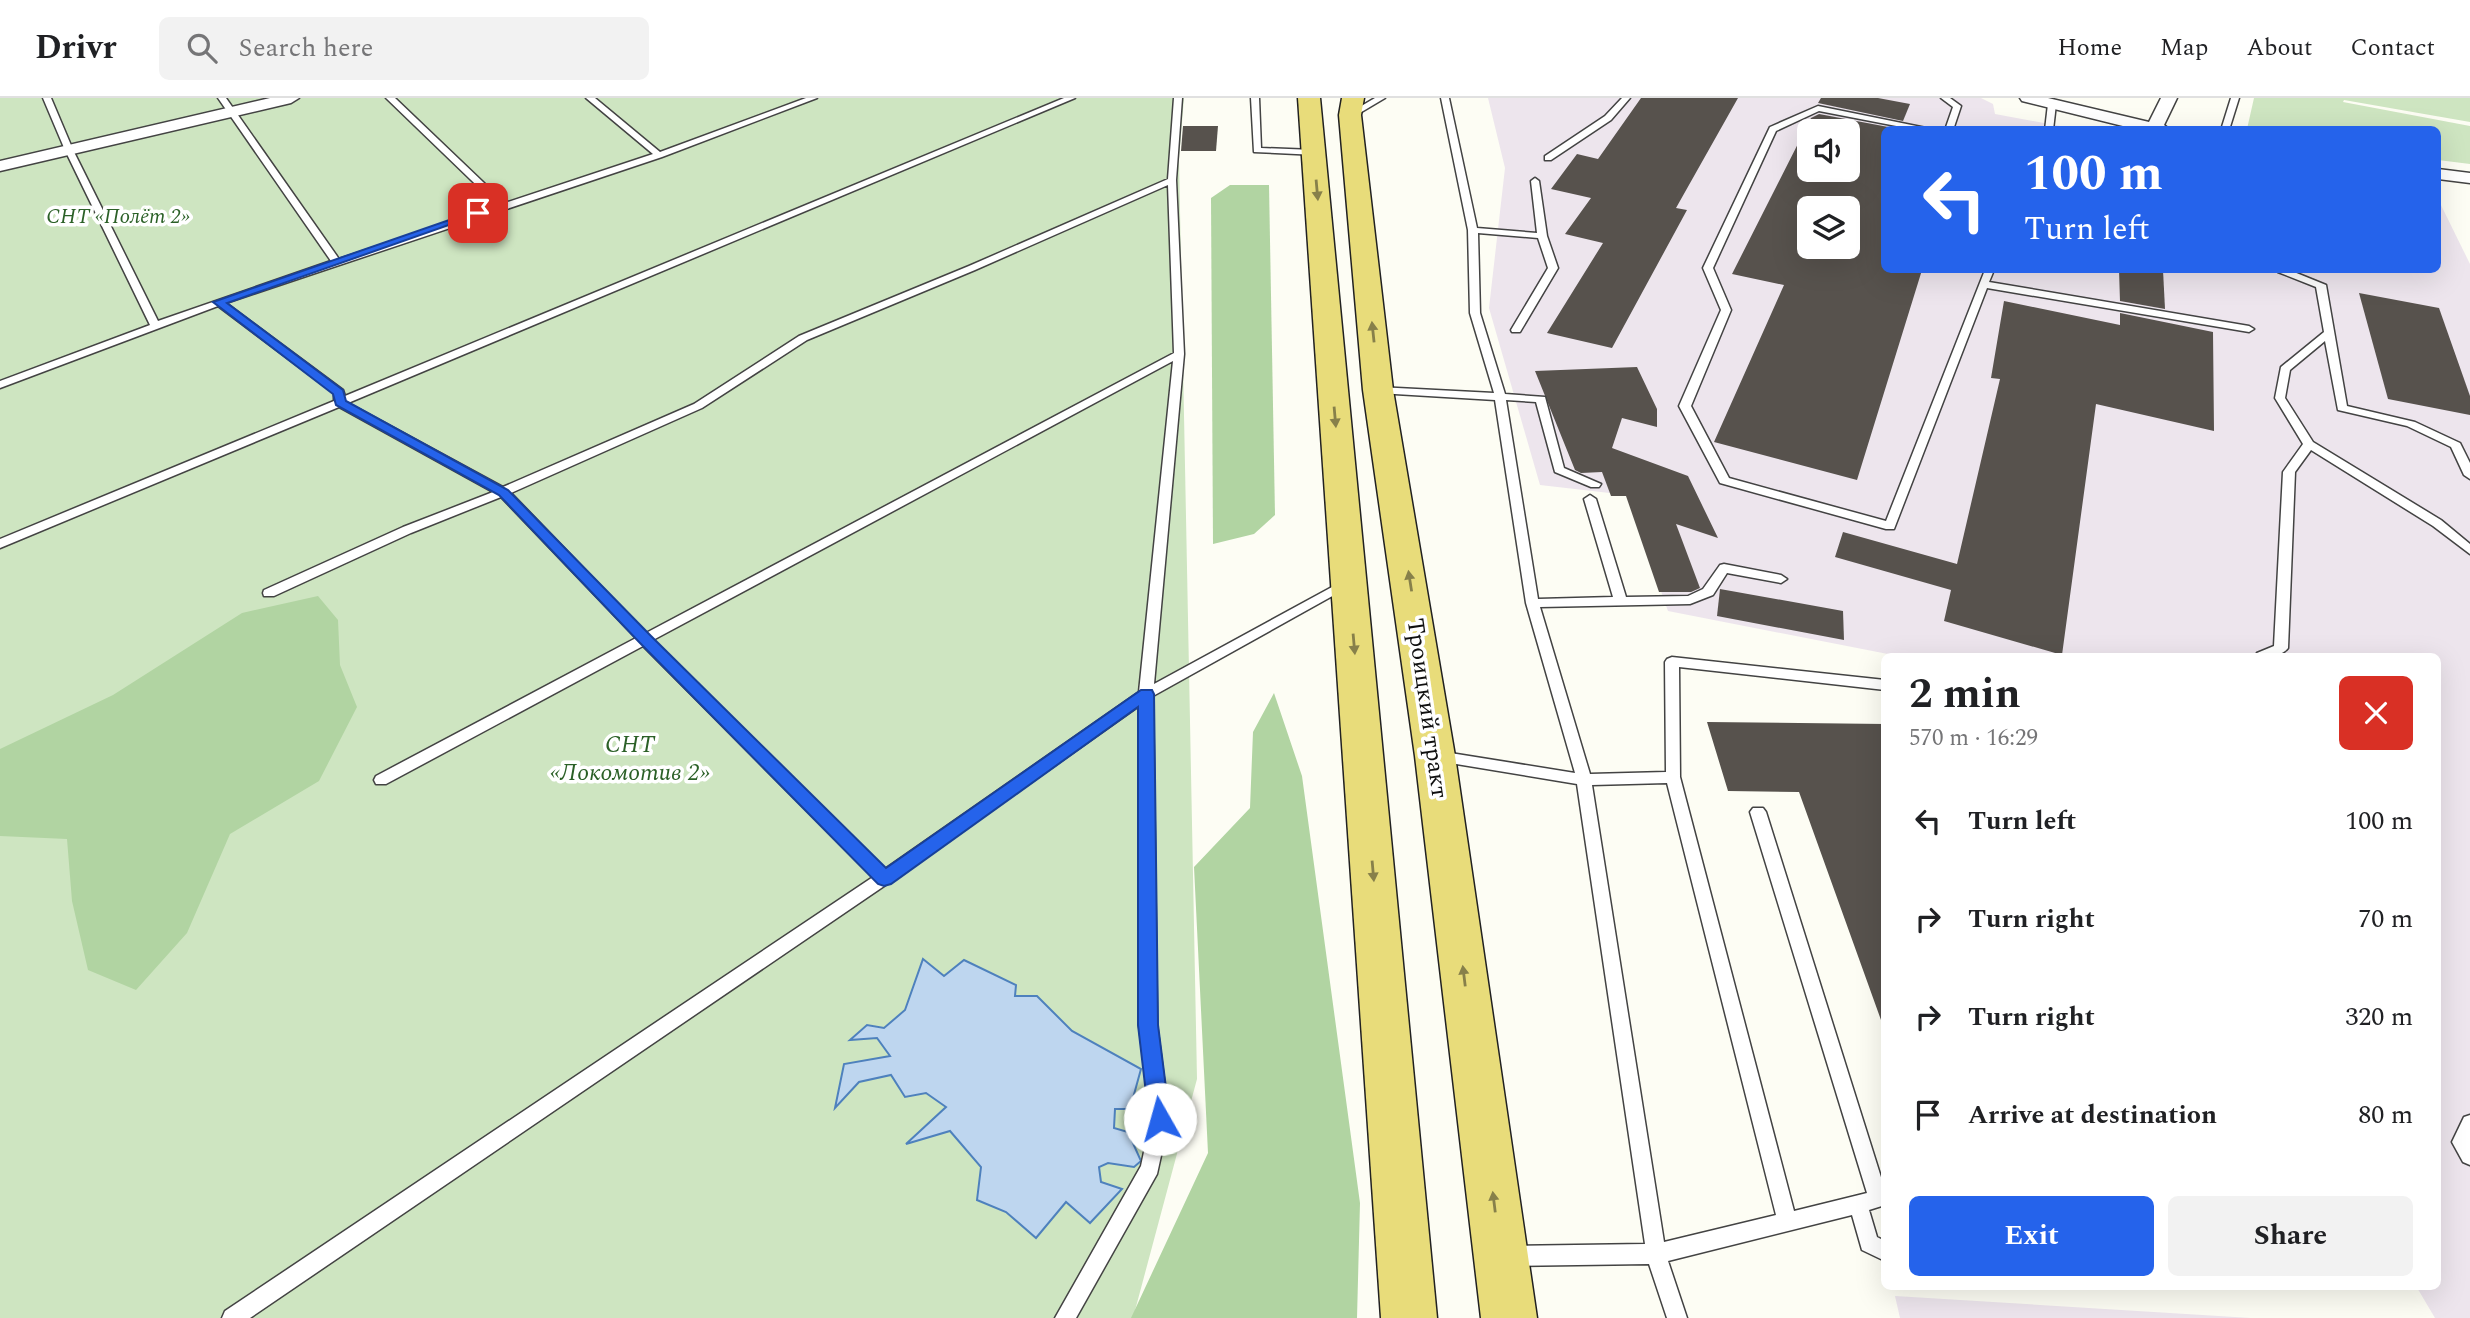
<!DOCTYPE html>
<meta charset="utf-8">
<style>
body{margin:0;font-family:Spectral,serif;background:#f2f2f2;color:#202124;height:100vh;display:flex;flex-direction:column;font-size:26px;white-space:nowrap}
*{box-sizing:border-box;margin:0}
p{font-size:23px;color:#757577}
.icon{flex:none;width:38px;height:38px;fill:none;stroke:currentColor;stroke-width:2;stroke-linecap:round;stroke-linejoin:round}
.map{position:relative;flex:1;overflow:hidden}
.panel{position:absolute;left:1881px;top:555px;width:560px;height:637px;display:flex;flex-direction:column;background:#fff;border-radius:10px;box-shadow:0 7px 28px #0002}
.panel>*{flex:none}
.hud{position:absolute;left:1881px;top:28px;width:560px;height:147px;border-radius:10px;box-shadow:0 7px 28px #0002;background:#2563eb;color:#fff;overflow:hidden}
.tools{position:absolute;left:1797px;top:21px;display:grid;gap:14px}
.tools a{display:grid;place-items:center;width:63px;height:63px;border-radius:10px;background:#fff;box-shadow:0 7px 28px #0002;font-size:35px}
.pin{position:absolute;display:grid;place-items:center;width:60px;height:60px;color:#fff;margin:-30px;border-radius:14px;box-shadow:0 4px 10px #0006}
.me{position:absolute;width:77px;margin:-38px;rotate:353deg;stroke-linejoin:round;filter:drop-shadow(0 0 5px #0008)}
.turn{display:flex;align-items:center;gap:24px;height:147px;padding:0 28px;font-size:32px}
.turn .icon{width:91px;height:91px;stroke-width:2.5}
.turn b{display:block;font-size:49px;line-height:60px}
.round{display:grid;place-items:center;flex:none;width:74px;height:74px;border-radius:10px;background:#f2f2f2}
.overview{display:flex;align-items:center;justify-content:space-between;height:119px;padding:0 28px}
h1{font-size:42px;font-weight:700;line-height:52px}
.primary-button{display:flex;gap:14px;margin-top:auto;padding:14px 28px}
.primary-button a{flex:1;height:80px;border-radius:10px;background:#2563eb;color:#fff;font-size:28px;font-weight:700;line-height:80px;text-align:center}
.primary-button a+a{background:#f2f2f2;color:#202124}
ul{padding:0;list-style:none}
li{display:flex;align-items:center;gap:21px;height:98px;padding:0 28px}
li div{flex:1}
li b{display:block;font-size:26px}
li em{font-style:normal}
header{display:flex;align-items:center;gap:42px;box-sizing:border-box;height:98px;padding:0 35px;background:#fff;border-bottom:2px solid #e0e0e0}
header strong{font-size:33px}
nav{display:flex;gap:38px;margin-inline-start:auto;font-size:24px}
.search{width:490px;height:63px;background:#f2f2f2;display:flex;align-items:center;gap:18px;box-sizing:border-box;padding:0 24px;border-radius:10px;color:#757577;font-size:26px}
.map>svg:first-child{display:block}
.industrial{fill:#ede5ed;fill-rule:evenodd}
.green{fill:#cee5c1}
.forest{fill:#b1d4a2}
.water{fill:#bed6ef;stroke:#4e81bd;stroke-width:2}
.building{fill:#57524d;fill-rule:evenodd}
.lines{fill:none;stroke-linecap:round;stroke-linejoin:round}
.service-casing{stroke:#434343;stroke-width:3}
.minor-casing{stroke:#434343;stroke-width:3}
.primary-casing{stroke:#212121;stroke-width:3}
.service{fill:#fff;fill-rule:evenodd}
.minor{fill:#fff;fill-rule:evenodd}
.primary{fill:#e8dc7a;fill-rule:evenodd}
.oneway{fill:#87804a}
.route{fill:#2563eb;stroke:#184099;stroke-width:2}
.labels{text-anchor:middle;stroke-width:7;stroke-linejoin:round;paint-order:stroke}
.far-park-label{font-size:21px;font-style:italic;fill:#2b6027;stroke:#fff}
.street-label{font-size:24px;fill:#101010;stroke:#fff}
.park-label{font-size:24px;font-style:italic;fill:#2b6027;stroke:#fff}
</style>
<header>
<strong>Drivr</strong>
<div class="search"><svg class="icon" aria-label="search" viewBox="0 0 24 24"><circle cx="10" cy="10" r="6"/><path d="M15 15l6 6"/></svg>Search here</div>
<nav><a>Home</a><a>Map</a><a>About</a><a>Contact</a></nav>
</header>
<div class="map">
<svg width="2470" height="1220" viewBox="0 0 2470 1220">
<rect width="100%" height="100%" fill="#fdfdf4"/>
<g class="industrial">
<path d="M 1488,0 L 1981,0 L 1993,6 L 1995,16 L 2076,31 L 1885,32 L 1885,172 L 2438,172 L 2438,101 L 2470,166 L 2470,1220 L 2435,1220 L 2416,1188 L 2438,1188 L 2438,558 L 1898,558 L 1668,513 L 1627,397 L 1540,387 L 1489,210 L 1505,70 ZM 1810,33 L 1848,33 L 1848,72 L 1810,72 ZM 1810,110 L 1848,110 L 1848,149 L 1810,149 Z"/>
<path d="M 1895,1198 L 2251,1220 L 1900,1220 Z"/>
</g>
<g class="green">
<path d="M 0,0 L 1184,0 L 1179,61 L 1197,981 L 1133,1220 L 0,1220 Z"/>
<path d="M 2254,0 L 2470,0 L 2470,24 L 2344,2 L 2343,4 L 2470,28 L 2470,66 L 2438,62 L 2438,32 L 2247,31 Z"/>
</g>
<g class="forest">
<path d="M 1230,87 L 1269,87 L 1275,417 L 1254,436 L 1213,446 L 1211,100 Z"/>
<path d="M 318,498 L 338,522 L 340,567 L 357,609 L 319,683 L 230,736 L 187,835 L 136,892 L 88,872 L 72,803 L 67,741 L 0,738 L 0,651 L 113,597 L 242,515 Z"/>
<path d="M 1274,595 L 1302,678 L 1360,1105 L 1357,1220 L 1131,1220 L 1208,1055 L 1194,769 L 1250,710 L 1253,634 Z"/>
</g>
<path class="water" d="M 923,861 L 944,878 L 964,862 L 1016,887 L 1015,898 L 1037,898 L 1072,933 L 1141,971 L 1130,1011 L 1115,1011 L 1114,1030 L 1128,1034 L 1141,1063 L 1134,1069 L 1108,1065 L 1099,1069 L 1101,1084 L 1122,1091 L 1090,1125 L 1066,1104 L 1036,1140 L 1006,1114 L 977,1102 L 981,1069 L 950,1033 L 906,1046 L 946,1009 L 926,995 L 905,999 L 891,977 L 859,984 L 835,1010 L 844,966 L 890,958 L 877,940 L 850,942 L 867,927 L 884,930 L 905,912 Z"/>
<g class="building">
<path d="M 1641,0 L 1738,0 L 1676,110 L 1687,112 L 1612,250 L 1547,235 L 1603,145 L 1565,136 L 1591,100 L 1551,91 L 1577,56 L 1598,61 Z"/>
<path d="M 1821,0 L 1878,0 L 1910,6 L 1903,23 L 1818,5 Z"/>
<path d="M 1819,16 L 1899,31 L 1885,32 L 1885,172 L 1922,172 L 1857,382 L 1714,344 L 1784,187 L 1732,176 L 1811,20 ZM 1810,33 L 1848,33 L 1848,72 L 1810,72 ZM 1810,110 L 1848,110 L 1848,149 L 1810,149 Z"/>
<path d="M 1183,28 L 1218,28 L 1216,53 L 1181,53 Z"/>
<path d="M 2119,172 L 2163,172 L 2165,211 L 2120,203 Z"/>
<path d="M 2359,195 L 2439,210 L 2470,298 L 2470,317 L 2388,301 Z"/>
<path d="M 2004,203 L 2120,227 L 2120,215 L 2213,234 L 2214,333 L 2096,306 L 2062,557 L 1944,523 L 1951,492 L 1835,459 L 1843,434 L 1957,466 L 2000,281 L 1991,280 Z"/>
<path d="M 1637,269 L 1657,311 L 1657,329 L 1622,320 L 1612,350 L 1688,378 L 1718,440 L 1676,426 L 1700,490 L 1691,494 L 1659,494 L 1626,398 L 1611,398 L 1602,374 L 1581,375 L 1575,372 L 1535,273 Z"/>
<path d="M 1720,491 L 1843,513 L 1844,542 L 1717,518 Z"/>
<path d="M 1707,624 L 1885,626 L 1885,921 L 1881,922 L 1799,694 L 1728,693 Z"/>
</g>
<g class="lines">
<defs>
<g id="service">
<path d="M 43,0 L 51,0 L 73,52 L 158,223 L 331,163 L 218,0 L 226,0 L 339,161 L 498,108 L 386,0 L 395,0 L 505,105 L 653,56 L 586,0 L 595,0 L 660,54 L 806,0 L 817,0 L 662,59 L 226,205 L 343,292 L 345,298 L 1064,0 L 1075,0 L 348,305 L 503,389 L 694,306 L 799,238 L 969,168 L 1168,81 L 1174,0 L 1182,0 L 1176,82 L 1184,256 L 1154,586 L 1343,483 L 1353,483 L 1354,486 L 1153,598 L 1157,927 L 1169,1021 L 1157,1076 L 1076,1220 L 1055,1220 L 1141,1068 L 1151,1021 L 1139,927 L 1139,608 L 890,784 L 250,1220 L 222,1220 L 225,1213 L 873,779 L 643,548 L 386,686 L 376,686 L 374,682 L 376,678 L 636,540 L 501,399 L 411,435 L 274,498 L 264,498 L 263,495 L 264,492 L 403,429 L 493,394 L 339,309 L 0,450 L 0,441 L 334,303 L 334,295 L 218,208 L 0,290 L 0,283 L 150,227 L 65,52 ZM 1168,87 L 1174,255 L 646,535 L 511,395 L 702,310 L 807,242 L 975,172 ZM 1173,263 L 1139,594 L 885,771 L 653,542 Z"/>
<path d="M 1251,0 L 1259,0 L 1261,50 L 1314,52 L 1318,55 L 1317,57 L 1254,54 Z"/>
<path d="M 1375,0 L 1385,0 L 1353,19 L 1346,17 Z"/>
<path d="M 1441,0 L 1449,0 L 1477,130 L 1537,135 L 1531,83 L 1535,80 L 1539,83 L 1547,138 L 1558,170 L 1520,234 L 1512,234 L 1511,232 L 1548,170 L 1538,140 L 1478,135 L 1480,215 L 1505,296 L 1545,299 L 1564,370 L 1601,386 L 1599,389 L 1591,389 L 1555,374 L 1536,304 L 1506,302 L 1538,501 L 1613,499 L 1584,401 L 1590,397 L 1596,401 L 1626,499 L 1688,498 L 1703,491 L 1720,467 L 1724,466 L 1781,477 L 1787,481 L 1781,485 L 1727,475 L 1713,497 L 1690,506 L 1540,509 L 1590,676 L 1666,674 L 1665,564 L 1667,561 L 1672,559 L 1885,582 L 1885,592 L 1679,569 L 1680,679 L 1794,1113 L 1867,1095 L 1750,714 L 1753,710 L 1763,710 L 1766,714 L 1885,1092 L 1885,1107 L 1869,1112 L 1877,1139 L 1885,1143 L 1885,1163 L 1862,1152 L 1852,1117 L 1668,1163 L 1687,1220 L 1667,1220 L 1649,1166 L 1509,1168 L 1502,1165 L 1499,1158 L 1502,1151 L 1509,1148 L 1645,1146 L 1577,686 L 1438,663 L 1433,662 L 1431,658 L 1433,654 L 1438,653 L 1575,675 L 1526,505 L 1495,302 L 1378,295 L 1373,292 L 1378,289 L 1494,295 L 1470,215 L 1468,132 ZM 1667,685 L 1776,1117 L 1664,1144 L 1592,687 Z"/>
<path d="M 1622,0 L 1630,0 L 1611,22 L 1551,62 L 1545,62 L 1545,58 L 1605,18 Z"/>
<path d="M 1941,0 L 1950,0 L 1961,8 L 1953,32 L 1945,32 L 1953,9 Z"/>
<path d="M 2231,0 L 2239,0 L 2229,32 L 2221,32 Z"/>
<path d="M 2052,4 L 2056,6 L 2053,32 L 2045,32 L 2048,6 Z"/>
<path d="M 1818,8 L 1936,32 L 1917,32 L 1819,13 L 1776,33 L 1713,170 L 1731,212 L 1691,308 L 1729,380 L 1886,423 L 1985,172 L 1994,172 L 1989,184 L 2249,228 L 2254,231 L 2249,234 L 1987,190 L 1894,431 L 1886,431 L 1720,385 L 1679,308 L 1721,212 L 1703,170 L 1770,29 Z"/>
<path d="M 2277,172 L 2289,172 L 2326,187 L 2347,308 L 2415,324 L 2460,345 L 2470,365 L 2470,381 L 2464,377 L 2451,349 L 2407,328 L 2338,312 L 2325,243 L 2290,272 L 2285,300 L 2313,344 L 2441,422 L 2470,446 L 2470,456 L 2433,428 L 2311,352 L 2295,374 L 2288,550 C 2280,560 2267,558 2255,558 L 2257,555 L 2274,548 L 2283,374 L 2303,346 L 2275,300 L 2281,269 L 2324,234 L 2316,189 L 2278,174 Z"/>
<path d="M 2470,1017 L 2470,1067 L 2463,1064 L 2452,1044 L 2464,1019 Z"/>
</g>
<g id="minor">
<path d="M 270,0 L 299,0 L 291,5 L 0,73 L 0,63 Z"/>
<path d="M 2020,0 L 2048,0 L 2149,24 L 2161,0 L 2177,0 L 2164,27 L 2170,32 L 2139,32 L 2022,3 Z"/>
<path d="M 2438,71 L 2470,75 L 2470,85 L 2438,81 Z"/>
</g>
<g id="primary">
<path d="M 1298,0 L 1320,0 L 1437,1220 L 1381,1220 Z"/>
<path d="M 1342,0 L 1364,0 L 1361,17 L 1393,292 L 1455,658 L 1537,1220 L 1481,1220 L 1415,658 L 1363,292 L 1339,17 Z"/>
</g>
</defs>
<use href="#service" class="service-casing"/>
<use href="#minor" class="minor-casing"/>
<use href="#primary" class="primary-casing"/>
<use href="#service" class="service"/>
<use href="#minor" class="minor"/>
<use href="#primary" class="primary"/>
</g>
<defs><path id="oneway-solid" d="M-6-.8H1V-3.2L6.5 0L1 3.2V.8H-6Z" transform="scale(1.75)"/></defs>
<g class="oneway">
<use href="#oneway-solid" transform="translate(1317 92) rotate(85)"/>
<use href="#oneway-solid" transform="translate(1373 234) rotate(-96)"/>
<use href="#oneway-solid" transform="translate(1335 319) rotate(85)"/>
<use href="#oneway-solid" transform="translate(1410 483) rotate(-99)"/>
<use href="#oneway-solid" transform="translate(1354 546) rotate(85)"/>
<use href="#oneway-solid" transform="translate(1373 773) rotate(85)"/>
<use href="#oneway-solid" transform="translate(1464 878) rotate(-97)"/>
<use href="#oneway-solid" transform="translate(1494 1104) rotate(-97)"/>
</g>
<path class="route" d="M 475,113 L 483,115 L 227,205 L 343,292 L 346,303 L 508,392 L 651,538 L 886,770 L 1141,592 L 1152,592 L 1154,596 L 1158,927 L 1170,1021 L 1167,1028 L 1160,1031 L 1152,1028 L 1149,1021 L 1138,927 L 1138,609 L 891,786 L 884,788 L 878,786 L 640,545 L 499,397 L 336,307 L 333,296 L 213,204 Z"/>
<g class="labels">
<g class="far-park-label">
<text x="118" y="125">СНТ «Полёт 2»</text>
</g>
<g class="street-label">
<text transform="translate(1428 610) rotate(82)" y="8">Троицкий тракт</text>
</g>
<g class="park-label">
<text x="630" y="654">СНТ<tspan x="630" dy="28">«Локомотив 2»</tspan></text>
</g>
</g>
</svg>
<div class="tools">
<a><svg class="icon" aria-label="sound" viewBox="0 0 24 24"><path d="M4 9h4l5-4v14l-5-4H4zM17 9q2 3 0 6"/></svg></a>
<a><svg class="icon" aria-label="layers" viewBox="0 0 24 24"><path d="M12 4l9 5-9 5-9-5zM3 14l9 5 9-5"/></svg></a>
</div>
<div class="pin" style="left:478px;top:115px;background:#d93025"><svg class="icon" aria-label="arrive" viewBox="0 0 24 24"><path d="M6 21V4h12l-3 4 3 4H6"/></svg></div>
<svg class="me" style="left:1160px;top:1021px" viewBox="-20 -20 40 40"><circle r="19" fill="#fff"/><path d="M0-13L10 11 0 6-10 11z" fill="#2563eb"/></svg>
<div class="hud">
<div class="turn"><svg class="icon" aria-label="left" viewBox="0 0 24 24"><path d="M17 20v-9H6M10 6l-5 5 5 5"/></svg><div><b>100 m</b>Turn left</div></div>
</div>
<section class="panel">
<div class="overview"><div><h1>2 min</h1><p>570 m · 16:29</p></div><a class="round" style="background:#d93025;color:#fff"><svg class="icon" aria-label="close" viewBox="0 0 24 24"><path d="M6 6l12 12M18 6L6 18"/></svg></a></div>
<ul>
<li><svg class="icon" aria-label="left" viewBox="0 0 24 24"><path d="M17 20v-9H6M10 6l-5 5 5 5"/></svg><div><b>Turn left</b></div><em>100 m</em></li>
<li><svg class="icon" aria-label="right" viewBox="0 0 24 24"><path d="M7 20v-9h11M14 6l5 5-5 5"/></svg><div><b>Turn right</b></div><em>70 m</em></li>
<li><svg class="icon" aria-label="right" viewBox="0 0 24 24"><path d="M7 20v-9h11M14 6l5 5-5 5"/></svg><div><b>Turn right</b></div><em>320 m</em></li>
<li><svg class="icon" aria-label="arrive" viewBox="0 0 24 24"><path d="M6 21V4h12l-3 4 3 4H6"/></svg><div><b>Arrive at destination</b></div><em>80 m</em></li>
</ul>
<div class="primary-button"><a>Exit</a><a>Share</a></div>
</section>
</div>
